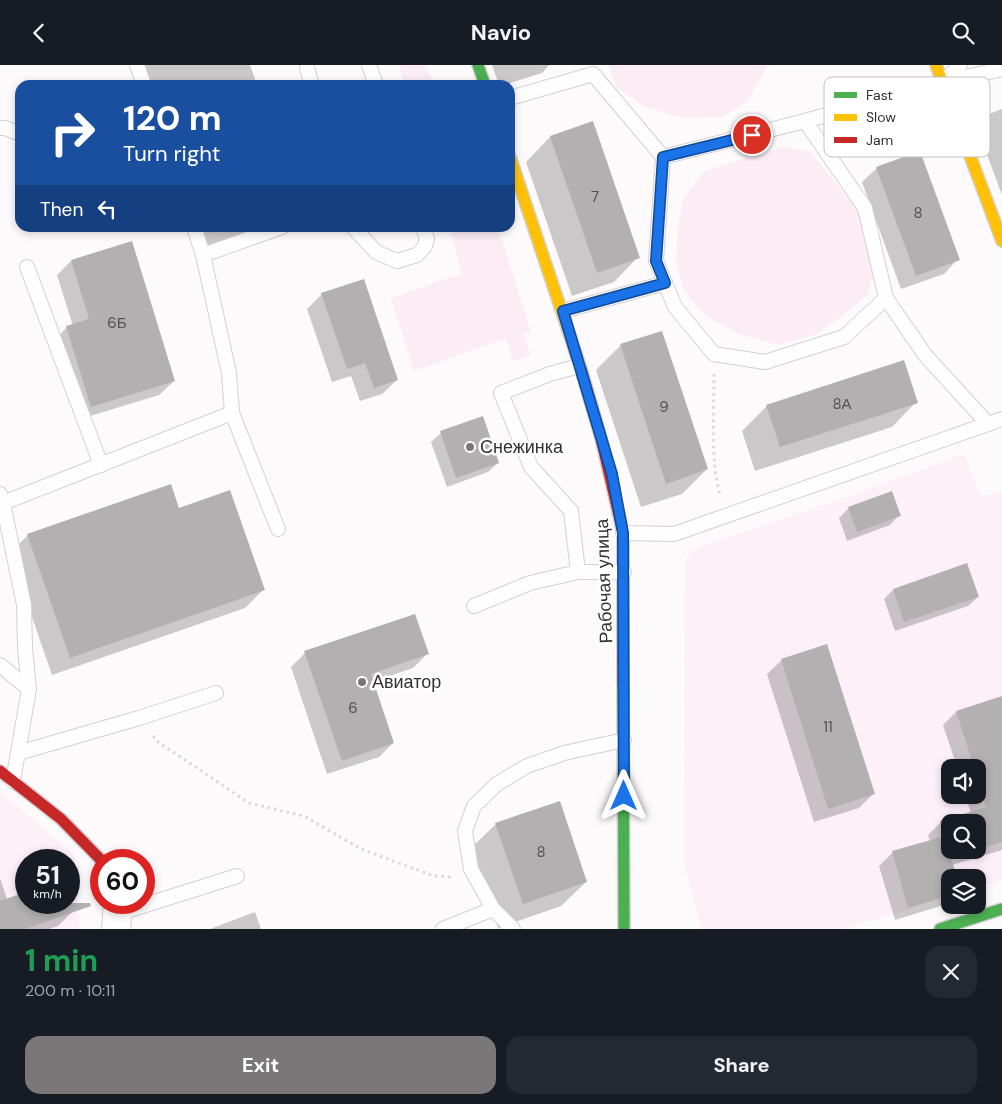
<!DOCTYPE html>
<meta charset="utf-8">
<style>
body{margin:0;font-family:"DM Sans",sans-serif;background:#242831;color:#f1f3f6;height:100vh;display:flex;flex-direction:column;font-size:19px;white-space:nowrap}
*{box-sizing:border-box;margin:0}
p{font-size:16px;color:#9ea1a6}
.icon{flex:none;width:28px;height:28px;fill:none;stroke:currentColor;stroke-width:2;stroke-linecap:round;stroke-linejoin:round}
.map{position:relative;height:864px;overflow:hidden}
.drawer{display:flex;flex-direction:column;background:#171b24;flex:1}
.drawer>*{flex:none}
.hud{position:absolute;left:15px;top:15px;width:500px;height:152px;border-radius:15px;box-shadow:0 2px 8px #0003;background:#1a4fa0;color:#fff;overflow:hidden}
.buttons{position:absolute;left:941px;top:694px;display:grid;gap:10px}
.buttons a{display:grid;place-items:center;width:45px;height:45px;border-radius:10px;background:#171b24;box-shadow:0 2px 8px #0003;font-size:25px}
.speed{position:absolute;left:15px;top:784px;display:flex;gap:10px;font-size:25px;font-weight:700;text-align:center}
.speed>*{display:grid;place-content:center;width:65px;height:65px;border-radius:50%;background:#171b24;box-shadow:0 2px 8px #0003;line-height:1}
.speed small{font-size:12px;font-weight:400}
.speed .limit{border:8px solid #d22;background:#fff;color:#111}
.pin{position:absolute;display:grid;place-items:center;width:42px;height:42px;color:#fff;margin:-21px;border:2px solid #fff;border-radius:50%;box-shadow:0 1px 5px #0007}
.me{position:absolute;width:55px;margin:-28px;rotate:0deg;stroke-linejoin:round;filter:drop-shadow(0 0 4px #0008)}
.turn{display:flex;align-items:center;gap:18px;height:105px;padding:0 25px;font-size:22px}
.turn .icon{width:65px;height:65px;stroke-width:2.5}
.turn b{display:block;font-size:35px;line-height:42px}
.then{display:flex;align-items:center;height:48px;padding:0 25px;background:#0003;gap:10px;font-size:19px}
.round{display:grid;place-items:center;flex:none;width:52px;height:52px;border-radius:15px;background:#242831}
.overview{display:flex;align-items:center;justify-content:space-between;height:85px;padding:0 25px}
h1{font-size:30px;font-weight:700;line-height:38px;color:#1e9e55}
.primary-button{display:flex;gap:10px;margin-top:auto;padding:10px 25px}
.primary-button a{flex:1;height:58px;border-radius:15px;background:#7b7779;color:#fff;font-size:20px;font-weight:700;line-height:58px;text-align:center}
.primary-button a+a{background:#242831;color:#f1f3f6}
header{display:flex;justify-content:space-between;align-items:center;height:65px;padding:0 25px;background:#171b24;font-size:22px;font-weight:700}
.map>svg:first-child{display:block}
.built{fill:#fdf0f9;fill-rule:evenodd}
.green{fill:#fbecf6}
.shadow{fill:#0003;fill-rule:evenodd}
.building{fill:#b3b0b2}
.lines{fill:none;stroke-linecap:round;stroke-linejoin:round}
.lane-casing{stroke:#d4d0d3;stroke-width:16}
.street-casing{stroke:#d4d0d3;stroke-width:30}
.fast-casing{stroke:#d4d0d3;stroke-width:14}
.slow-casing{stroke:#d4d0d3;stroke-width:14}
.jam-casing{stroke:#d4d0d3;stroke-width:14}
.path{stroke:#dad8d9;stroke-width:3;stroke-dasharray:2.5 4;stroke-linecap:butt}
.lane{stroke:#fffeff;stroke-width:14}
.street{stroke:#fffeff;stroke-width:28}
.fast{stroke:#4caf50;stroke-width:11}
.slow{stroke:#ffc107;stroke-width:11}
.jam{stroke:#c62828;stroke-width:11}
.route-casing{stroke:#114b97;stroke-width:12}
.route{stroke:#1a73e8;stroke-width:9}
.poi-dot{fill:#7b7779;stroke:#fff;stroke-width:2}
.labels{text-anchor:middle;stroke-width:5;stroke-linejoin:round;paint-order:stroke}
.number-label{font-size:15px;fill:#545053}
.poi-label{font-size:18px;fill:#353033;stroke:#fff;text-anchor:start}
.street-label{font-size:18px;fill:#353033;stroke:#fff}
.key{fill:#fff;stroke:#c2c1c2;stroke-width:1}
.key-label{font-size:14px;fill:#353033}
</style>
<header><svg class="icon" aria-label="back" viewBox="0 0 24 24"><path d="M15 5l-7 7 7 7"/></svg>Navio<svg class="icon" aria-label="search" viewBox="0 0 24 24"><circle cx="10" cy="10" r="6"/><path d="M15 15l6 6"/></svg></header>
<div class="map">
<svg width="1002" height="864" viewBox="0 0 1002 864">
<rect width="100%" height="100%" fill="#fdfafc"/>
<g class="built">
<path d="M 964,389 L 981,432 L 1002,425 L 1002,815 L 978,822 L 978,812 L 950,812 L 950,831 L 844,864 L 701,864 L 684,798 L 685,494 L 698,482 L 858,428 ZM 950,702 L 978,702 L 978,730 L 950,730 ZM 950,758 L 978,758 L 978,785 L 950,785 Z"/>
<path d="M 0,727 L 74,789 L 80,864 L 0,864 ZM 26,795 L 69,795 L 69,838 L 26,838 Z"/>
</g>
<g class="green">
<path d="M 402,0 L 426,0 L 434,20 L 405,20 L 399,1 Z"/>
<path d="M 608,0 L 768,0 L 747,37 L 722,52 L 683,53 L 644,41 L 617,23 Z"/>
<path d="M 783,82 L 811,87 L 856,144 L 868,172 L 873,208 L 867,231 L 838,254 L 817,269 L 779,280 L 736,268 L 705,250 L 684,226 L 676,198 L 678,160 L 684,133 L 704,106 Z"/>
<path d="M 449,163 L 496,163 L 502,175 L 531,267 L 523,269 L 531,290 L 513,297 L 506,273 L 414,306 L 391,233 L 462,208 Z"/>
</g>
<g class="shadow">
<path d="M 143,0 L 250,0 L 257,20 L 149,20 Z"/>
<path d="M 492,0 L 549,0 L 542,8 L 504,20 L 499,20 Z"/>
<path d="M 1002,44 L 1002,130 L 976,60 L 986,50 Z"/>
<path d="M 592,58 L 638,192 L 614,217 L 572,231 L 526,97 L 550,72 Z"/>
<path d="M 877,103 L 958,194 L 944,209 L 901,224 L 862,117 Z"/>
<path d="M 195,162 L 277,162 L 203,187 Z"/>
<path d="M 71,196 L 174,316 L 159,330 L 77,355 L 53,277 L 67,262 L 73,261 L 57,210 Z"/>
<path d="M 322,229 L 397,315 L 382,329 L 360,336 L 351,311 L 332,317 L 307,244 Z"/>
<path d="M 621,280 L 707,404 L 682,429 L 641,442 L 596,305 Z"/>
<path d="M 916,337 L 892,362 L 755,406 L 742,366 L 767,341 Z"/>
<path d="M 441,368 L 498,398 L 488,407 L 447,422 L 431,377 Z"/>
<path d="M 849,443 L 899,450 L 890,460 L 847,476 L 839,453 Z"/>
<path d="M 179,444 L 263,525 L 245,543 L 52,610 L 10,488 L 28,470 Z"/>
<path d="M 893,525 L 978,532 L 968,541 L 895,566 L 884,534 Z"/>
<path d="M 305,588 L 427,589 L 413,603 L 372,617 L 393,678 L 379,692 L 327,709 L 291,602 Z"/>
<path d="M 782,595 L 873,729 L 859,743 L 814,757 L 767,609 Z"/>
<path d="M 1002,632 L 1002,785 L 952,800 L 956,812 L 950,812 L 950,836 L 947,839 L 895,855 L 879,801 L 892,788 L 930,776 L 928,770 L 941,757 L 971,748 L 965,730 L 978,730 L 978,702 L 957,702 L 943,660 L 956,647 ZM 950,758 L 978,758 L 978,785 L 950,785 Z"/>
<path d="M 496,759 L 586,817 L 561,841 L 498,863 L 471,783 Z"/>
<path d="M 0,813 L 7,834 L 26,828 L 26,838 L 69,837 L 72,847 L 58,861 L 49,864 L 0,864 Z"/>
<path d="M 255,847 L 261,864 L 210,864 Z"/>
</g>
<g class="building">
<path d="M 593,56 L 640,193 L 597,208 L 550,71 Z"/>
<path d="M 920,86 L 960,195 L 916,211 L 876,102 Z"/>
<path d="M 132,176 L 175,316 L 91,342 L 66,261 L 89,254 L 71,195 Z"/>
<path d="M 364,214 L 398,315 L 374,323 L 365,298 L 347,304 L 321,228 Z"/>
<path d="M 662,266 L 708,404 L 666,419 L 620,279 Z"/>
<path d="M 904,295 L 918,338 L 780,382 L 766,340 Z"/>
<path d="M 483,351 L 499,398 L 456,413 L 440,366 Z"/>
<path d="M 171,419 L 179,443 L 230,425 L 265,525 L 70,593 L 27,469 Z"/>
<path d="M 892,426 L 901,451 L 857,467 L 848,442 Z"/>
<path d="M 967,498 L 979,532 L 904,557 L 893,524 Z"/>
<path d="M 415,549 L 429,589 L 371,609 L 394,678 L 342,696 L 304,586 Z"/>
<path d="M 827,579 L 875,729 L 828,744 L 781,594 Z"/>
<path d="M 1002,631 L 1002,777 L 978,784 L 978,758 L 950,758 L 950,785 L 975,785 L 951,793 L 957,812 L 950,812 L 950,830 L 908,843 L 892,786 L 945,771 L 940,756 L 986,742 L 978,715 L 978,702 L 974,702 L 956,646 Z"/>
<path d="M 560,736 L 587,817 L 523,839 L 495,758 Z"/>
<path d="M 26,827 L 26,838 L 90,838 L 91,841 L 25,864 L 0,864 L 0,836 Z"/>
</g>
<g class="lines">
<defs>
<g id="lane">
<path d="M 137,0 L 144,20"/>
<path d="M 369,0 L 376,20"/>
<path d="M 307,3 L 312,20"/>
<path d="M 943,17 L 960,0"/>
<path d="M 510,33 L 593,9 L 663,92 L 656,196 L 675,242 L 714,289 L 765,297 L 844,272 L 886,233 L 865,143 L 805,56 L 663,92"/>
<path d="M 805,56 L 943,17 L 1002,4"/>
<path d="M 0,63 L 5,63 L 20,69"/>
<path d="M 194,162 L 203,190"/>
<path d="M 353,162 L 376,187 L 397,196 L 417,190 L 425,181 L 427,173 L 423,162"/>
<path d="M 27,202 L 101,400"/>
<path d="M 886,233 L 925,290 L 988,359"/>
<path d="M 563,246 L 665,218"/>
<path d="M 579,301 L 550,309 L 501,328 L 531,402 L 571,446 L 578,507 L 624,507"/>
<path d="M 0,429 L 3,438 L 232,348"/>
<path d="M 3,438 L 24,540 L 25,583 L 29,624 L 13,716"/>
<path d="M 278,464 L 232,348 L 229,308 L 203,190 L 282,162"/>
<path d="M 623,468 L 674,469 L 1002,354"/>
<path d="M 474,541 L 530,518 L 578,507"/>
<path d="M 0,600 L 29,624"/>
<path d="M 18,688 L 139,653 L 216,628"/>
<path d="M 117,849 L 237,811"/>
<path d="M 443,864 L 493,844"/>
<path d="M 513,864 L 493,844 L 471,804 L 465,766 L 474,741 L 497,719 L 527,701 L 564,688 L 624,675"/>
</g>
<path id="street" d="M 116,864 L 118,838"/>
<g id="fast">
<path d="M 478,0 L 485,20"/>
<path d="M 623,619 L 624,864"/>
<path d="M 940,864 L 1002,844"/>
</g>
<g id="slow">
<path d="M 936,0 L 1002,176"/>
<path d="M 510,92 L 581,304"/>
</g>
<g id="jam">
<path d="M 581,304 L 601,373 L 623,468 L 623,619"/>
<path d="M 0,706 L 61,754 L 101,795"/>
</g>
</defs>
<use href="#lane" class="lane-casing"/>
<use href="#street" class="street-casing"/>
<use href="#fast" class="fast-casing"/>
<use href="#slow" class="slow-casing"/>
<use href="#jam" class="jam-casing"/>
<g class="path">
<path d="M 714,309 C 714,349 710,392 720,430"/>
<path d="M 153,671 L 158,677 L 249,738 L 304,751 L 361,784 L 434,811 L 452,812"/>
</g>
<use href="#lane" class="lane"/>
<use href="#street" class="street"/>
<use href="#fast" class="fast"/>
<use href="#slow" class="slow"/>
<use href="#jam" class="jam"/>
</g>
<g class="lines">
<defs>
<path id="route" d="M 624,731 L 623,468 L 612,409 L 563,246 L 665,218 L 656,196 L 663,92 L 752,70"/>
</defs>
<use href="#route" class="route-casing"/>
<use href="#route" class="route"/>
</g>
<g class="poi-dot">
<circle cx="470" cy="382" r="5"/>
<circle cx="362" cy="617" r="5"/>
</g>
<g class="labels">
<g class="number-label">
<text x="595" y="137">7</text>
<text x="918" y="153">8</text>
<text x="117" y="263">6Б</text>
<text x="842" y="344">8А</text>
<text x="664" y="347">9</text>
<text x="353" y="648">6</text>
<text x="828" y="667">11</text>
<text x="541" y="792">8</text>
</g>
<g class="poi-label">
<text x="480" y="388">Снежинка</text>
<text x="372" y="623">Авиатор</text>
</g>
<g class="street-label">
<text transform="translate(604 516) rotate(-92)" y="6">Рабочая улица</text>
</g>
</g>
<rect x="824" y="12" width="166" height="80" rx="8" class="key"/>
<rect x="834" y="27" width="23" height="6" fill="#4caf50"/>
<rect x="834" y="49" width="23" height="7" fill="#ffc107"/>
<rect x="834" y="72" width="23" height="6" fill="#c62828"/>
<g class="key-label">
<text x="866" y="35">Fast</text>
<text x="866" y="57">Slow</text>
<text x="866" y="80">Jam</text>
</g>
</svg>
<div class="buttons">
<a><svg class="icon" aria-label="sound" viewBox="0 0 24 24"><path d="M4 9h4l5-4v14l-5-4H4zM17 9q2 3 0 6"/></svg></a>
<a><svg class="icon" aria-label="search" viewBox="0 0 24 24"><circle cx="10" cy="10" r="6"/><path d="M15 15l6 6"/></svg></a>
<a><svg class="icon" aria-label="layers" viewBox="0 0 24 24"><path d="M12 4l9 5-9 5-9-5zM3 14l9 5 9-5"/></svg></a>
</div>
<div class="speed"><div>51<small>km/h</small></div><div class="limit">60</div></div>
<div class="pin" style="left:752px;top:70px;background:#d93025"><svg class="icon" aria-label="arrive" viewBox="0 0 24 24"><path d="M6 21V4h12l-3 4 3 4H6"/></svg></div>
<svg class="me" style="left:624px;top:731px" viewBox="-20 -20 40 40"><path d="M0-17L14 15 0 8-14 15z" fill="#1a73e8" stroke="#fff" stroke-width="4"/></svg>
<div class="hud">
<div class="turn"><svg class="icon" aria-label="right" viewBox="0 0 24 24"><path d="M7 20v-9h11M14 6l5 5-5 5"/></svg><div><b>120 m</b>Turn right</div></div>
<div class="then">Then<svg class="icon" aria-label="left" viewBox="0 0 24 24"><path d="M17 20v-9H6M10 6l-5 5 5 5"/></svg></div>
</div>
</div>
<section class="drawer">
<div class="overview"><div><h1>1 min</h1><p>200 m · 10:11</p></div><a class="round"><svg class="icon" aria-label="close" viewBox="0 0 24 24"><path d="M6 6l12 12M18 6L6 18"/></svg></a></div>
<div class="primary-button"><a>Exit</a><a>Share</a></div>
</section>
